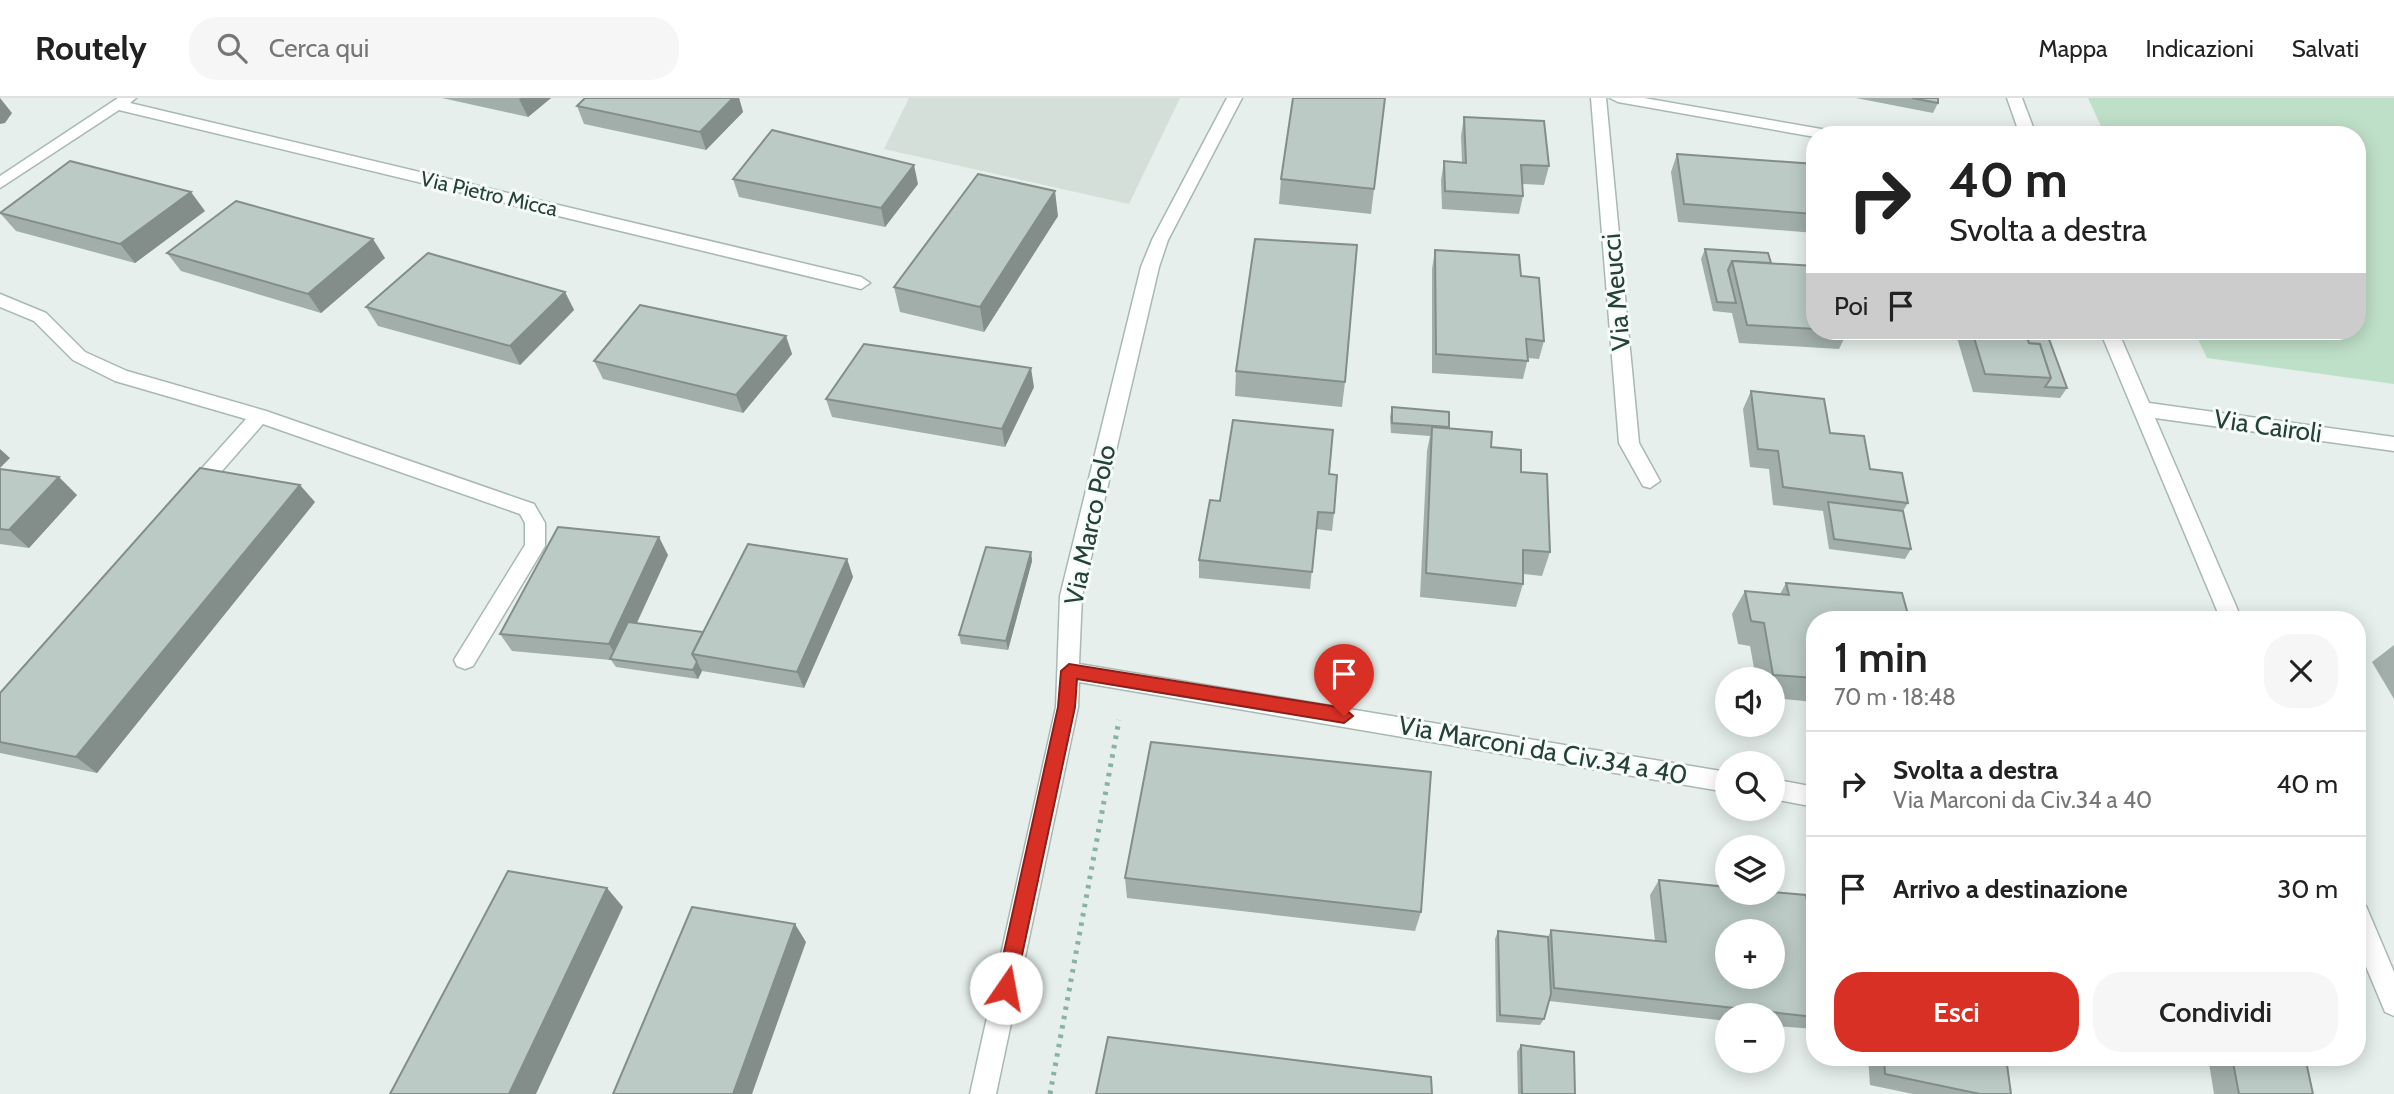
<!DOCTYPE html>
<html lang="it">
<meta charset="utf-8">
<style>
body{margin:0;font-family:Cabin,sans-serif;background:#f6f6f6;color:#222;height:100vh;display:flex;flex-direction:column;font-size:26px;white-space:nowrap}
*{box-sizing:border-box;margin:0}
p{font-size:23px;color:#767676}
.icon{flex:none;width:38px;height:38px;fill:none;stroke:currentColor;stroke-width:2;stroke-linecap:round;stroke-linejoin:round}
.map{position:relative;flex:1;overflow:hidden}
.sheet{position:absolute;left:1806px;top:513px;width:560px;height:455px;display:flex;flex-direction:column;background:#fff;border-radius:28px;box-shadow:0 4px 18px #0003}
.sheet>*{flex:none}
.guide{position:absolute;left:1806px;top:28px;width:560px;height:214px;border-radius:28px;box-shadow:0 4px 18px #0003;background:#fff;color:#222;overflow:hidden}
.tools{position:absolute;left:1715px;top:569px;display:grid;gap:14px}
.tools a{display:grid;place-items:center;width:70px;height:70px;border-radius:50%;background:#fff;box-shadow:0 4px 18px #0003;font-size:35px}
.pin{position:absolute;display:grid;place-items:center;width:60px;height:60px;color:#fff;margin:-72px -30px;border-radius:50% 50% 50% 0;rotate:-45deg;box-shadow:0 0 7px #0007}
.pin .icon{rotate:45deg}
.me{position:absolute;width:77px;margin:-38px;rotate:12deg;stroke-linejoin:round;filter:drop-shadow(0 0 5px #0008)}
.turn{display:flex;align-items:center;gap:24px;height:147px;padding:0 28px;font-size:32px}
.turn .icon{width:91px;height:91px;stroke-width:2.5}
.turn b{display:block;font-size:49px;line-height:60px}
.then{display:flex;align-items:center;height:66px;padding:0 28px;background:#0003;gap:14px;font-size:26px}
.round{display:grid;place-items:center;flex:none;width:74px;height:74px;border-radius:28px;background:#f6f6f6}
.headline{display:flex;align-items:center;justify-content:space-between;height:119px;padding:0 28px}
h1{font-size:42px;font-weight:600;line-height:52px}
.cta{display:flex;gap:14px;margin-top:auto;padding:14px 28px}
.cta a{flex:1;height:80px;border-radius:28px;background:#d93025;color:#fff;font-size:28px;font-weight:600;line-height:80px;text-align:center}
.cta a+a{background:#f6f6f6;color:#222}
ul{padding:0;list-style:none}
li{display:flex;align-items:center;gap:21px;height:105px;padding:0 28px;border-top:2px solid #e0e0e0}
li div{flex:1}
li b{display:block;font-size:26px}
li em{font-style:normal}
header{display:flex;align-items:center;gap:42px;box-sizing:border-box;height:98px;padding:0 35px;background:#fff;border-bottom:2px solid #e0e0e0}
header strong{font-size:33px}
nav{display:flex;gap:38px;margin-inline-start:auto;font-size:24px}
.search{width:490px;height:63px;background:#f6f6f6;display:flex;align-items:center;gap:18px;box-sizing:border-box;padding:0 24px;border-radius:28px;color:#767676;font-size:26px}
.map>svg:first-child{display:block}
.built{fill:#d4dfda}
.green{fill:#bfe0c8}
.lines{fill:none;stroke-linecap:round;stroke-linejoin:round}
.minor-casing{stroke:#a8b8b2;stroke-width:3}
.path{stroke:#86b3a5;stroke-width:5;stroke-dasharray:3.5 6;stroke-linecap:butt}
.minor{fill:#fff;fill-rule:evenodd}
.wall{fill:#a1aea9}
.shaded-wall{fill:#838d89}
.building{fill:#bbcac4;stroke:#838d89;stroke-width:2;fill-rule:evenodd}
.route{fill:#d93025;stroke:#8d1f18;stroke-width:2}
.labels{text-anchor:middle;stroke-width:6;stroke-linejoin:round;paint-order:stroke}
.far-street-label{font-size:21px;fill:#24423a;stroke:#f7fbf9}
.street-label{font-size:26px;fill:#24423a;stroke:#f7fbf9}
</style>
<header>
<strong>Routely</strong>
<div class="search"><svg class="icon" aria-label="search" viewBox="0 0 24 24"><circle cx="10" cy="10" r="6"/><path d="M15 15l6 6"/></svg>Cerca qui</div>
<nav><a>Mappa</a><a>Indicazioni</a><a>Salvati</a></nav>
</header>
<div class="map">
<svg width="2394" height="996" viewBox="0 0 2394 996">
<rect width="100%" height="100%" fill="#e6efeb"/>
<path class="built" d="M 909,0 L 1180,0 L 1129,106 L 884,51 Z"/>
<path class="green" d="M 2088,0 L 2394,0 L 2394,286 L 2207,260 L 2194,233 L 2357,233 L 2357,37 L 2105,37 Z"/>
<g class="lines">
<defs>
<g id="minor">
<path d="M 118,0 L 136,0 L 130,5 L 861,179 L 870,185 L 861,191 L 119,12 L 0,90 L 0,78 Z"/>
<path d="M 1227,0 L 1242,0 L 1168,142 L 1159,169 L 1082,498 L 1079,566 L 1727,674 L 1727,694 L 1079,584 L 1078,609 L 996,996 L 970,996 L 1056,609 L 1060,498 L 1141,169 L 1152,142 Z"/>
<path d="M 1591,0 L 1606,0 L 1639,345 L 1660,383 L 1650,390 L 1643,388 L 1619,345 Z"/>
<path d="M 1610,0 L 1644,0 L 1827,32 L 1835,37 L 1815,37 L 1815,39 L 1618,4 Z"/>
<path d="M 2007,0 L 2022,0 L 2036,37 L 2020,37 Z"/>
<path d="M 0,196 L 46,215 L 85,254 L 127,273 L 266,313 L 534,406 L 545,425 L 545,448 L 473,568 L 465,571 L 457,568 L 454,562 L 525,447 L 525,425 L 520,416 L 263,326 L 200,398 L 186,398 L 183,393 L 186,388 L 246,321 L 115,283 L 73,262 L 34,223 L 0,209 Z"/>
<path d="M 2100,233 L 2118,233 L 2149,305 L 2394,339 L 2394,353 L 2155,320 L 2242,522 L 2221,522 Z"/>
<path d="M 1773,681 L 1815,689 L 1815,709 L 1773,701 Z"/>
<path d="M 2357,804 L 2366,808 L 2394,874 L 2394,918 L 2385,914 L 2357,847 Z"/>
</g>
</defs>
<use href="#minor" class="minor-casing"/>
<path class="path" d="M 1050,996 L 1119,622"/>
<use href="#minor" class="minor"/>
</g>
<g class="wall">
<path d="M 442,0 L 551,0 L 528,19 Z"/>
<path d="M 585,0 L 739,0 L 743,14 L 706,52 L 584,26 L 577,8 Z"/>
<path d="M 1385,0 L 1371,116 L 1279,106 L 1281,81 Z"/>
<path d="M 1856,0 L 1938,0 L 1938,5 L 1933,15 Z"/>
<path d="M 1464,19 L 1549,68 L 1544,87 L 1522,86 L 1523,98 L 1519,116 L 1442,111 L 1441,82 L 1444,63 L 1462,64 L 1461,38 Z"/>
<path d="M 1677,56 L 1815,66 L 1815,135 L 1678,124 L 1671,74 Z"/>
<path d="M 733,81 L 918,86 L 885,129 L 739,99 Z"/>
<path d="M 205,113 L 135,165 L 16,133 L 0,115 Z"/>
<path d="M 1058,118 L 984,234 L 900,214 L 894,189 Z"/>
<path d="M 1705,151 L 1771,165 L 1815,168 L 1815,233 L 1848,233 L 1839,251 L 1739,245 L 1732,215 L 1713,213 L 1701,161 Z"/>
<path d="M 1435,152 L 1521,178 L 1544,243 L 1539,261 L 1528,260 L 1523,281 L 1432,275 L 1432,171 Z"/>
<path d="M 167,155 L 385,160 L 321,215 L 181,173 Z"/>
<path d="M 565,194 L 574,212 L 520,267 L 378,228 L 366,209 Z"/>
<path d="M 1955,233 L 2046,233 L 2067,290 L 2060,300 L 1973,294 Z"/>
<path d="M 786,238 L 792,256 L 743,315 L 603,281 L 594,263 Z"/>
<path d="M 1236,273 L 1345,284 L 1342,309 L 1235,298 Z"/>
<path d="M 1034,289 L 1005,349 L 832,319 L 826,301 Z"/>
<path d="M 1751,293 L 1830,335 L 1908,405 L 1903,413 L 1911,451 L 1905,461 L 1829,451 L 1823,413 L 1773,407 L 1769,371 L 1750,369 L 1743,311 Z"/>
<path d="M 1392,309 L 1449,314 L 1448,330 L 1491,349 L 1521,374 L 1550,454 L 1542,478 L 1523,476 L 1523,486 L 1516,509 L 1420,499 L 1427,353 L 1430,338 L 1391,335 L 1390,319 Z"/>
<path d="M 0,371 L 77,397 L 29,450 L 0,446 Z"/>
<path d="M 1329,376 L 1334,415 L 1332,433 L 1316,431 L 1310,491 L 1199,480 L 1199,462 L 1220,403 Z"/>
<path d="M 315,404 L 97,675 L 0,655 L 0,595 Z"/>
<path d="M 1031,454 L 1032,463 L 1008,552 L 961,546 L 959,537 Z"/>
<path d="M 668,457 L 637,525 L 703,534 L 847,461 L 853,479 L 804,590 L 702,573 L 698,581 L 616,569 L 611,562 L 512,553 L 500,536 Z"/>
<path d="M 1786,485 L 1815,522 L 1815,604 L 1773,600 L 1773,581 L 1756,581 L 1750,548 L 1738,546 L 1732,516 L 1745,493 L 1780,496 Z"/>
<path d="M 2394,547 L 2394,601 L 2372,564 Z"/>
<path d="M 1125,780 L 1421,814 L 1415,833 L 1127,800 Z"/>
<path d="M 1659,782 L 1815,849 L 1815,931 L 1773,928 L 1773,917 L 1727,917 L 1727,923 L 1549,903 L 1544,921 L 1540,927 L 1496,924 L 1495,841 L 1498,833 L 1548,839 L 1551,832 L 1655,843 L 1650,797 Z"/>
<path d="M 1521,947 L 1575,996 L 1518,996 L 1517,954 Z"/>
<path d="M 1868,959 L 2006,959 L 2011,996 L 1913,996 L 1870,987 Z"/>
<path d="M 2208,959 L 2305,959 L 2313,996 L 2214,996 Z"/>
</g>
<g class="shaded-wall">
<path d="M 0,0 L 12,15 L 5,25 L 0,26 Z"/>
<path d="M 521,0 L 551,0 L 528,19 L 519,1 Z"/>
<path d="M 733,0 L 739,0 L 743,14 L 706,52 L 700,34 Z"/>
<path d="M 914,67 L 918,86 L 885,129 L 881,110 Z"/>
<path d="M 1055,93 L 1058,118 L 984,234 L 980,209 Z"/>
<path d="M 191,94 L 205,113 L 135,165 L 120,146 Z"/>
<path d="M 373,141 L 385,160 L 321,215 L 308,196 Z"/>
<path d="M 565,194 L 574,212 L 520,267 L 510,248 Z"/>
<path d="M 786,238 L 792,256 L 743,315 L 736,297 Z"/>
<path d="M 1031,270 L 1034,289 L 1005,349 L 1002,331 Z"/>
<path d="M 0,351 L 10,360 L 0,370 Z"/>
<path d="M 59,379 L 77,397 L 29,450 L 9,432 Z"/>
<path d="M 300,387 L 315,404 L 97,675 L 76,659 Z"/>
<path d="M 659,439 L 668,457 L 619,563 L 609,546 Z"/>
<path d="M 1031,454 L 1032,463 L 1008,552 L 1006,543 Z"/>
<path d="M 847,461 L 853,479 L 804,590 L 797,574 Z"/>
<path d="M 697,564 L 702,573 L 698,581 L 693,572 Z"/>
<path d="M 607,790 L 623,809 L 536,996 L 509,996 Z"/>
<path d="M 795,826 L 806,844 L 752,996 L 733,996 Z"/>
</g>
<g class="building">
<path d="M 585,0 L 733,0 L 700,34 L 577,8 Z"/>
<path d="M 1293,0 L 1385,0 L 1374,91 L 1281,81 Z"/>
<path d="M 1912,0 L 1938,0 L 1938,5 Z"/>
<path d="M 1464,19 L 1544,23 L 1549,68 L 1521,67 L 1523,98 L 1445,93 L 1444,63 L 1466,65 Z"/>
<path d="M 772,32 L 914,67 L 881,110 L 733,81 Z"/>
<path d="M 1677,56 L 1815,66 L 1815,116 L 1684,106 Z"/>
<path d="M 70,63 L 191,94 L 120,146 L 0,115 Z"/>
<path d="M 978,76 L 1055,93 L 980,209 L 894,189 Z"/>
<path d="M 236,103 L 373,141 L 308,196 L 167,155 Z"/>
<path d="M 1255,141 L 1357,147 L 1345,284 L 1236,273 Z"/>
<path d="M 1705,151 L 1768,155 L 1771,165 L 1732,163 L 1728,172 L 1736,205 L 1717,204 Z"/>
<path d="M 1435,152 L 1519,157 L 1521,178 L 1539,180 L 1544,243 L 1526,241 L 1528,263 L 1436,256 Z"/>
<path d="M 428,155 L 565,194 L 510,248 L 366,209 Z"/>
<path d="M 1732,163 L 1815,168 L 1815,231 L 1747,227 Z"/>
<path d="M 640,207 L 786,238 L 736,297 L 594,263 Z"/>
<path d="M 1972,233 L 2025,233 L 2029,245 L 2040,246 L 2051,280 L 1985,276 Z"/>
<path d="M 2025,233 L 2046,233 L 2067,290 L 2045,289 L 2051,280 L 2040,246 L 2029,245 Z"/>
<path d="M 864,246 L 1031,270 L 1002,331 L 826,301 Z"/>
<path d="M 1751,293 L 1824,301 L 1830,335 L 1864,338 L 1870,371 L 1902,375 L 1908,405 L 1783,389 L 1778,353 L 1758,351 Z"/>
<path d="M 1392,309 L 1449,314 L 1449,329 L 1392,325 Z"/>
<path d="M 1233,322 L 1333,332 L 1329,376 L 1337,377 L 1334,415 L 1318,414 L 1312,474 L 1199,462 L 1210,402 L 1220,403 Z"/>
<path d="M 1432,329 L 1492,334 L 1491,349 L 1521,352 L 1521,374 L 1547,376 L 1550,454 L 1523,452 L 1523,486 L 1426,475 Z"/>
<path d="M 200,370 L 300,387 L 76,659 L 0,644 L 0,595 Z"/>
<path d="M 0,371 L 59,379 L 9,432 L 0,431 Z"/>
<path d="M 1828,404 L 1903,413 L 1911,451 L 1834,441 Z"/>
<path d="M 558,429 L 659,439 L 609,546 L 500,536 Z"/>
<path d="M 748,446 L 847,461 L 797,574 L 692,556 Z"/>
<path d="M 986,449 L 1031,454 L 1006,543 L 959,537 Z"/>
<path d="M 1786,485 L 1902,495 L 1909,520 L 1925,522 L 1815,522 L 1815,580 L 1773,577 L 1764,525 L 1751,523 L 1745,493 L 1789,497 Z"/>
<path d="M 628,524 L 703,534 L 692,556 L 697,564 L 693,572 L 610,561 Z"/>
<path d="M 1151,644 L 1431,674 L 1421,814 L 1125,780 Z"/>
<path d="M 508,773 L 607,790 L 509,996 L 390,996 Z"/>
<path d="M 1659,782 L 1727,789 L 1727,794 L 1773,794 L 1806,797 L 1815,849 L 1815,919 L 1554,890 L 1551,832 L 1666,844 ZM 1727,833 L 1773,833 L 1773,878 L 1727,878 Z"/>
<path d="M 692,809 L 795,826 L 733,996 L 613,996 Z"/>
<path d="M 1498,833 L 1548,839 L 1551,896 L 1544,921 L 1500,917 Z"/>
<path d="M 1108,939 L 1431,979 L 1432,996 L 1096,996 Z"/>
<path d="M 1521,947 L 1574,954 L 1575,996 L 1522,996 Z"/>
<path d="M 1884,959 L 2006,959 L 2011,996 L 1980,996 L 1885,976 Z"/>
<path d="M 2232,959 L 2305,959 L 2313,996 L 2239,996 Z"/>
</g>
<path class="route" d="M 1069,566 L 1344,610 L 1353,618 L 1344,625 L 1077,581 L 1075,609 L 1015,890 L 1012,897 L 1006,899 L 999,897 L 996,890 L 1058,609 L 1061,573 Z"/>
<g class="labels">
<g class="far-street-label">
<text transform="translate(489 96) rotate(13)" y="7">Via Pietro Micca</text>
</g>
<g class="street-label">
<text transform="translate(1616 194) rotate(-95)" y="9">Via Meucci</text>
<text transform="translate(2268 328) rotate(8)" y="9">Via Cairoli</text>
<text transform="translate(1090 427) rotate(-78)" y="9">Via Marco Polo</text>
<text transform="translate(1543 652) rotate(10)" y="9">Via Marconi da Civ.34 a 40</text>
</g>
</g>
</svg>
<div class="tools">
<a><svg class="icon" aria-label="sound" viewBox="0 0 24 24"><path d="M4 9h4l5-4v14l-5-4H4zM17 9q2 3 0 6"/></svg></a>
<a><svg class="icon" aria-label="search" viewBox="0 0 24 24"><circle cx="10" cy="10" r="6"/><path d="M15 15l6 6"/></svg></a>
<a><svg class="icon" aria-label="layers" viewBox="0 0 24 24"><path d="M12 4l9 5-9 5-9-5zM3 14l9 5 9-5"/></svg></a>
<a>+</a>
<a>−</a>
</div>
<div class="pin" style="left:1344px;top:618px;background:#d93025"><svg class="icon" aria-label="arrive" viewBox="0 0 24 24"><path d="M6 21V4h12l-3 4 3 4H6"/></svg></div>
<svg class="me" style="left:1006px;top:890px" viewBox="-20 -20 40 40"><circle r="19" fill="#fff"/><path d="M0-13L10 11 0 6-10 11z" fill="#d93025"/></svg>
<div class="guide">
<div class="turn"><svg class="icon" aria-label="right" viewBox="0 0 24 24"><path d="M7 20v-9h11M14 6l5 5-5 5"/></svg><div><b>40 m</b>Svolta a destra</div></div>
<div class="then">Poi<svg class="icon" aria-label="arrive" viewBox="0 0 24 24"><path d="M6 21V4h12l-3 4 3 4H6"/></svg></div>
</div>
<section class="sheet">
<div class="headline"><div><h1>1 min</h1><p>70 m · 18:48</p></div><a class="round"><svg class="icon" aria-label="close" viewBox="0 0 24 24"><path d="M6 6l12 12M18 6L6 18"/></svg></a></div>
<ul>
<li><svg class="icon" aria-label="right" viewBox="0 0 24 24"><path d="M7 20v-9h11M14 6l5 5-5 5"/></svg><div><b>Svolta a destra</b><p>Via Marconi da Civ.34 a 40</p></div><em>40 m</em></li>
<li><svg class="icon" aria-label="arrive" viewBox="0 0 24 24"><path d="M6 21V4h12l-3 4 3 4H6"/></svg><div><b>Arrivo a destinazione</b></div><em>30 m</em></li>
</ul>
<div class="cta"><a>Esci</a><a>Condividi</a></div>
</section>
</div>
